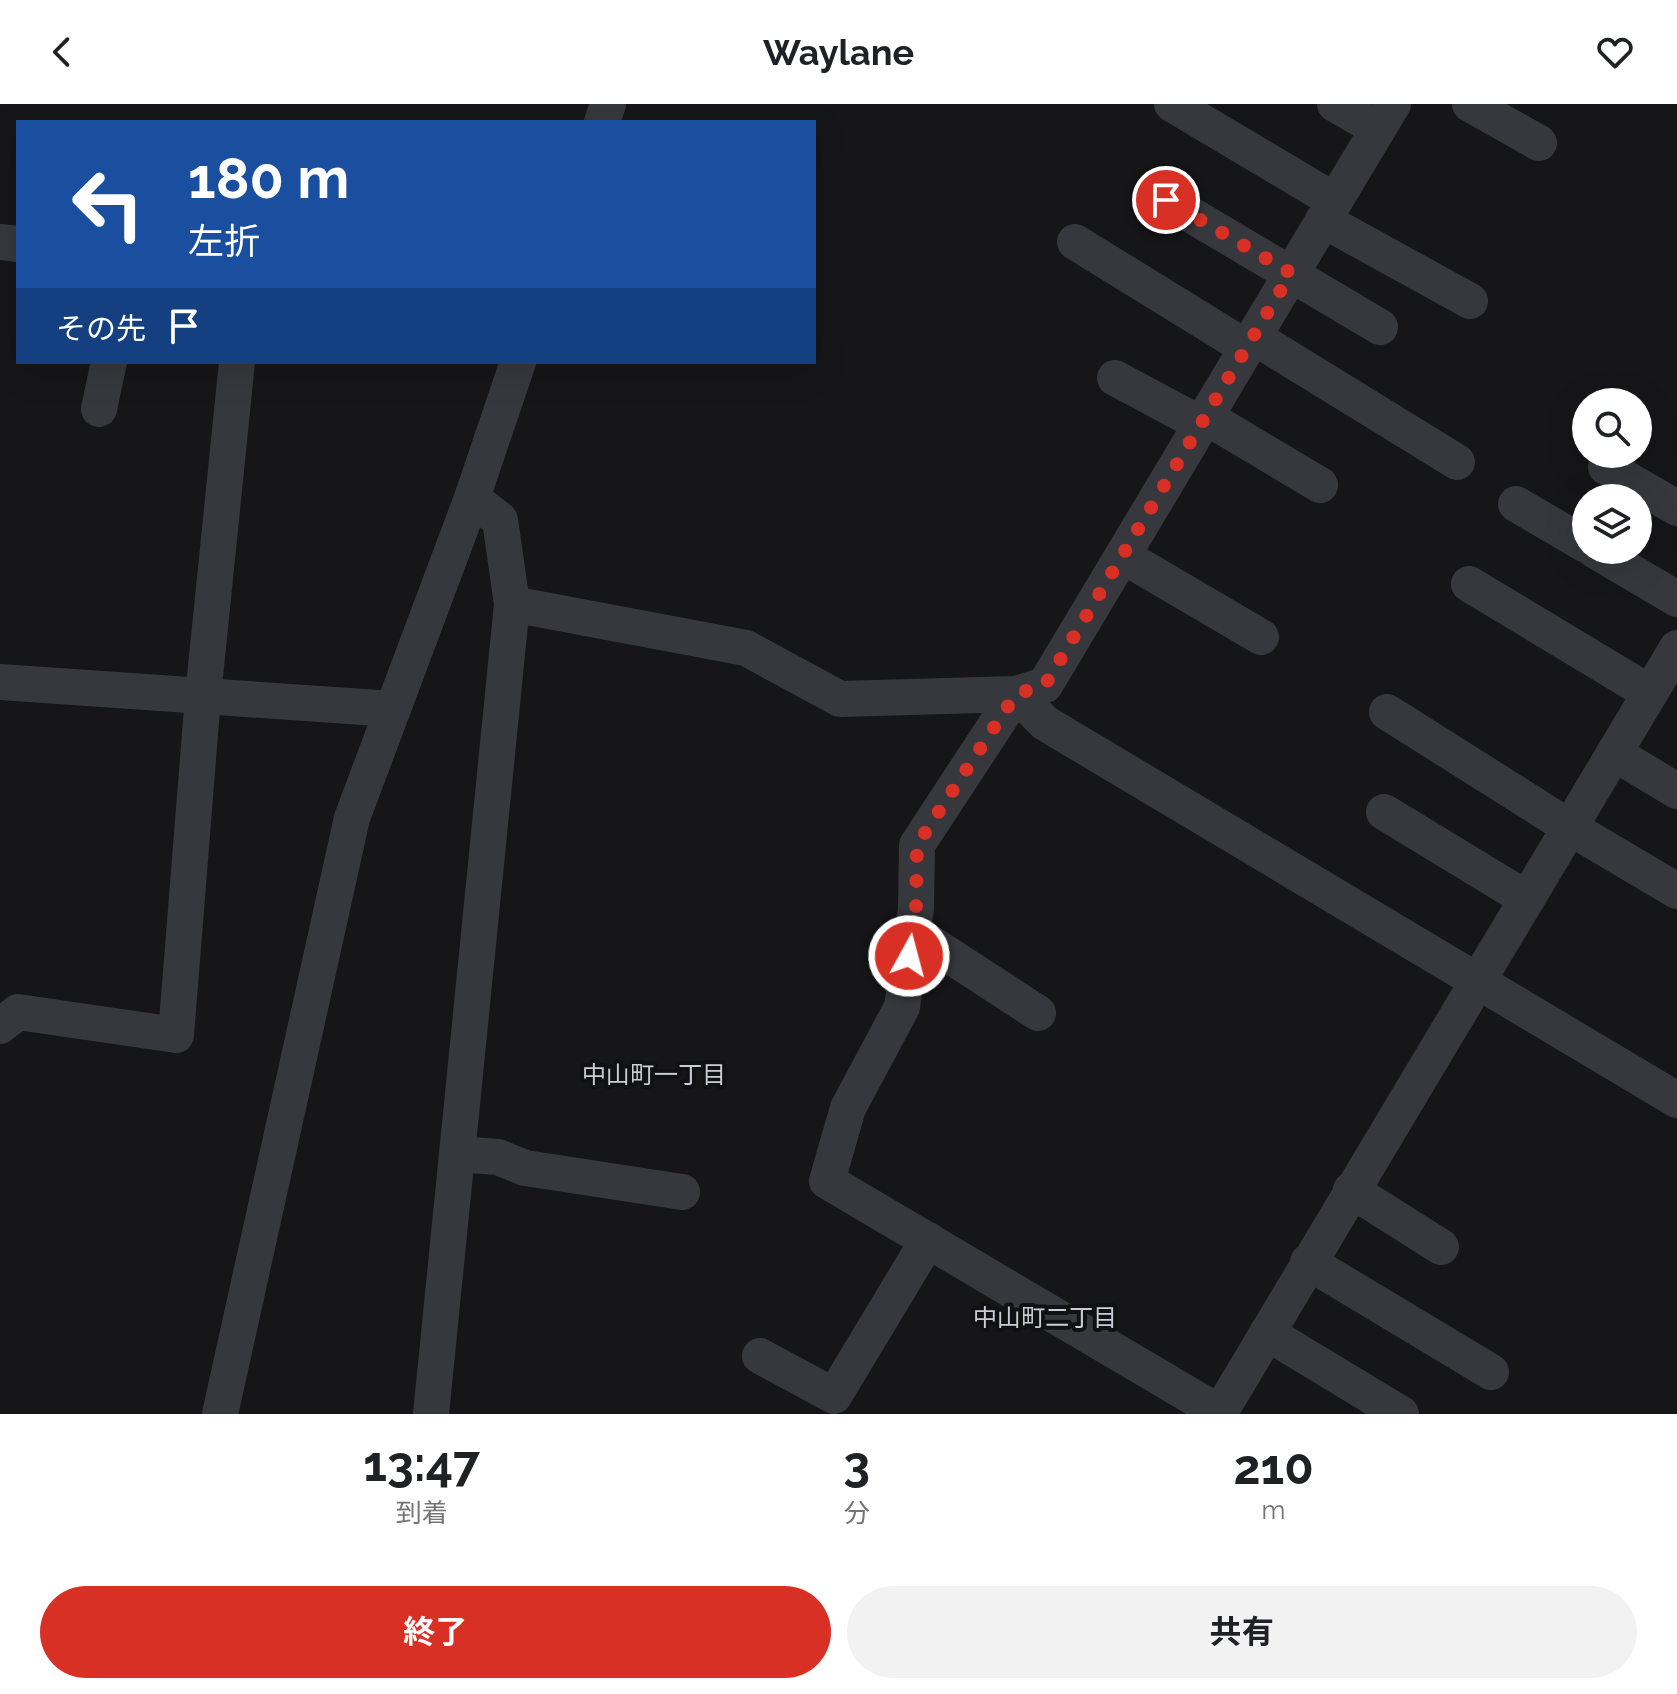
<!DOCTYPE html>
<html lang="ja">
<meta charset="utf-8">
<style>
body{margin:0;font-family:Raleway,"Noto Sans JP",sans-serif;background:#f2f2f2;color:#202124;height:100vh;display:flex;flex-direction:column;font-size:30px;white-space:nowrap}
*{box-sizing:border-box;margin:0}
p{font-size:26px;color:#757577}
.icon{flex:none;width:44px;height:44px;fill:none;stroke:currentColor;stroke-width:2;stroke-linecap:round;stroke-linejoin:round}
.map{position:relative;height:1310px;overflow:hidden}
.panel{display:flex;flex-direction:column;background:#fff;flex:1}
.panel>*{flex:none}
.banner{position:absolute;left:16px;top:16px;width:800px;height:244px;border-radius:0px;box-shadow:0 8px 32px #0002;background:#1a4fa0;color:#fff;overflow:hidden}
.fabs{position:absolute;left:1572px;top:284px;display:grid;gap:16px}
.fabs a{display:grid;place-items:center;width:80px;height:80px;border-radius:50%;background:#fff;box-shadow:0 8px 32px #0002;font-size:40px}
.pin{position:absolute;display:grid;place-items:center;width:68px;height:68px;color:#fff;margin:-34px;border:4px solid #fff;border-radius:50%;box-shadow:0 2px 8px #0007}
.me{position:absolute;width:88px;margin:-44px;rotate:7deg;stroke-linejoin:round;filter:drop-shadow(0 0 6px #0008)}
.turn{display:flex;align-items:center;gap:28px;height:168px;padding:0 40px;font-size:36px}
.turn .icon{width:104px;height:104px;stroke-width:2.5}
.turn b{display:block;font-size:56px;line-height:68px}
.then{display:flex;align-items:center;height:76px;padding:0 40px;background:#0003;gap:16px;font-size:30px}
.eta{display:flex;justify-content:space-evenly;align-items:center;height:136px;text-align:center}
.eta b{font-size:48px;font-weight:700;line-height:56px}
.action{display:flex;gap:16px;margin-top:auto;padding:16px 40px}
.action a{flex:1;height:92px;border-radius:48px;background:#d93025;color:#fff;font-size:32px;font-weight:700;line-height:92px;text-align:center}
.action a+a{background:#f2f2f2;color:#202124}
header{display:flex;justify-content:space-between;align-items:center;height:104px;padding:0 40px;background:#fff;font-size:36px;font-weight:700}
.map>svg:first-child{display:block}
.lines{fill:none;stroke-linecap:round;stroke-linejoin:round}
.minor{stroke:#37383d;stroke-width:36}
.route{stroke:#d93025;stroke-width:14;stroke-dasharray:0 25.2}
.labels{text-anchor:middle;stroke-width:8;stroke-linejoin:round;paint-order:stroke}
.neighbourhood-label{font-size:24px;fill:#c9ccd4;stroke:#111113}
</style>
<header><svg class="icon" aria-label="back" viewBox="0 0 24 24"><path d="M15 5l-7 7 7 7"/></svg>Waylane<svg class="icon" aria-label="heart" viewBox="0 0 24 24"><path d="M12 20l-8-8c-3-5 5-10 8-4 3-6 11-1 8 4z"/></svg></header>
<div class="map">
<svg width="1677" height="1310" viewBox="0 0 1677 1310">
<rect width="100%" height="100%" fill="#161618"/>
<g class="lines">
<g class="minor">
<path d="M 1172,0 L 1335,97"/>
<path d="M 1335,0 L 1378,25"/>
<path d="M 1470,0 L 1539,39"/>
<path d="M 602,18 L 608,0"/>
<path d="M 1166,96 L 1380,223"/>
<path d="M 1323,116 L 1470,197"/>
<path d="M 0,138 L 18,140"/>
<path d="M 1075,138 L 1247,244"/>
<path d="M 1254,233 L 1457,358"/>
<path d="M 1115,274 L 1201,320"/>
<path d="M 99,305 L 109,258"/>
<path d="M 1206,313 L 1320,381"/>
<path d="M 1606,363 L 1677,404"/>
<path d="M 1516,400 L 1586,441"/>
<path d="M 1594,446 L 1677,495"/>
<path d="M 1123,452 L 1261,533"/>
<path d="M 1469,480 L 1650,589"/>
<path d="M 512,500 L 746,544 L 840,595 L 1016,590 L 1045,581 L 1393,0"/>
<path d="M 0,578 L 393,605"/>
<path d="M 1016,590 L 917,741 L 916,804 L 902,903 L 848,1004 L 827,1077 L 1220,1309"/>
<path d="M 1016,590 L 1045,619 L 1677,996"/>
<path d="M 1387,608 L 1569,723 L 1677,787"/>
<path d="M 1614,649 L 1677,687"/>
<path d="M 1384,708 L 1527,795"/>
<path d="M 912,827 L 1038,909"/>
<path d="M 0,922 L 18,908 L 176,931 L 203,592 L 237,258"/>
<path d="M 457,1050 L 498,1053 L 525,1064 L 682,1088"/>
<path d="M 1351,1086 L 1441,1143"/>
<path d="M 1308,1158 L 1491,1268"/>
<path d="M 1267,1229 L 1401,1310"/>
<path d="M 760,1252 L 834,1292 L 928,1136"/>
<path d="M 220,1310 L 352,714 L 472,394 L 518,258"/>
<path d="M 431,1310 L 512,500 L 500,416 L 472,394"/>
<path d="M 1219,1310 L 1677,544"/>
</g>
</g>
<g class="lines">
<path class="route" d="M 909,852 L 916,804 L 917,741 L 1016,590 L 1045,581 L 1291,169 L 1166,96"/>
</g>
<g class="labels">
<g class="neighbourhood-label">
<text x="654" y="979">中山町一丁目</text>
<text x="1045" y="1222">中山町二丁目</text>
</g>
</g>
</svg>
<div class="fabs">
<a><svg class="icon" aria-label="search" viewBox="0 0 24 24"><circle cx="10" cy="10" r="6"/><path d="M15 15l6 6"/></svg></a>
<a><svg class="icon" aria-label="layers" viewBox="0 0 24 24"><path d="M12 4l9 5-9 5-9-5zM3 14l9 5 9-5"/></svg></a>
</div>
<div class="pin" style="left:1166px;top:96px;background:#d93025"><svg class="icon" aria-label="arrive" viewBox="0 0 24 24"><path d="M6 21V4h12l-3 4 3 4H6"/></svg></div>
<svg class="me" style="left:909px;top:852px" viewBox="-20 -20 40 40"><circle r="17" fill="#d93025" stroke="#fff" stroke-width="3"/><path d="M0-11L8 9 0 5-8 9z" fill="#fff"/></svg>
<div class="banner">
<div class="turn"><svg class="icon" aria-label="left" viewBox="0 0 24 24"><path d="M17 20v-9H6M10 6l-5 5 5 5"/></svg><div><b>180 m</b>左折</div></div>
<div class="then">その先<svg class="icon" aria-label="arrive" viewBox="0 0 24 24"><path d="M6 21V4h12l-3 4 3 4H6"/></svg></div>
</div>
</div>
<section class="panel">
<div class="eta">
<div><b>13:47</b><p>到着</p></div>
<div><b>3</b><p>分</p></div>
<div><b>210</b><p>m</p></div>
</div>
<div class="action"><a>終了</a><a>共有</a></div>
</section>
